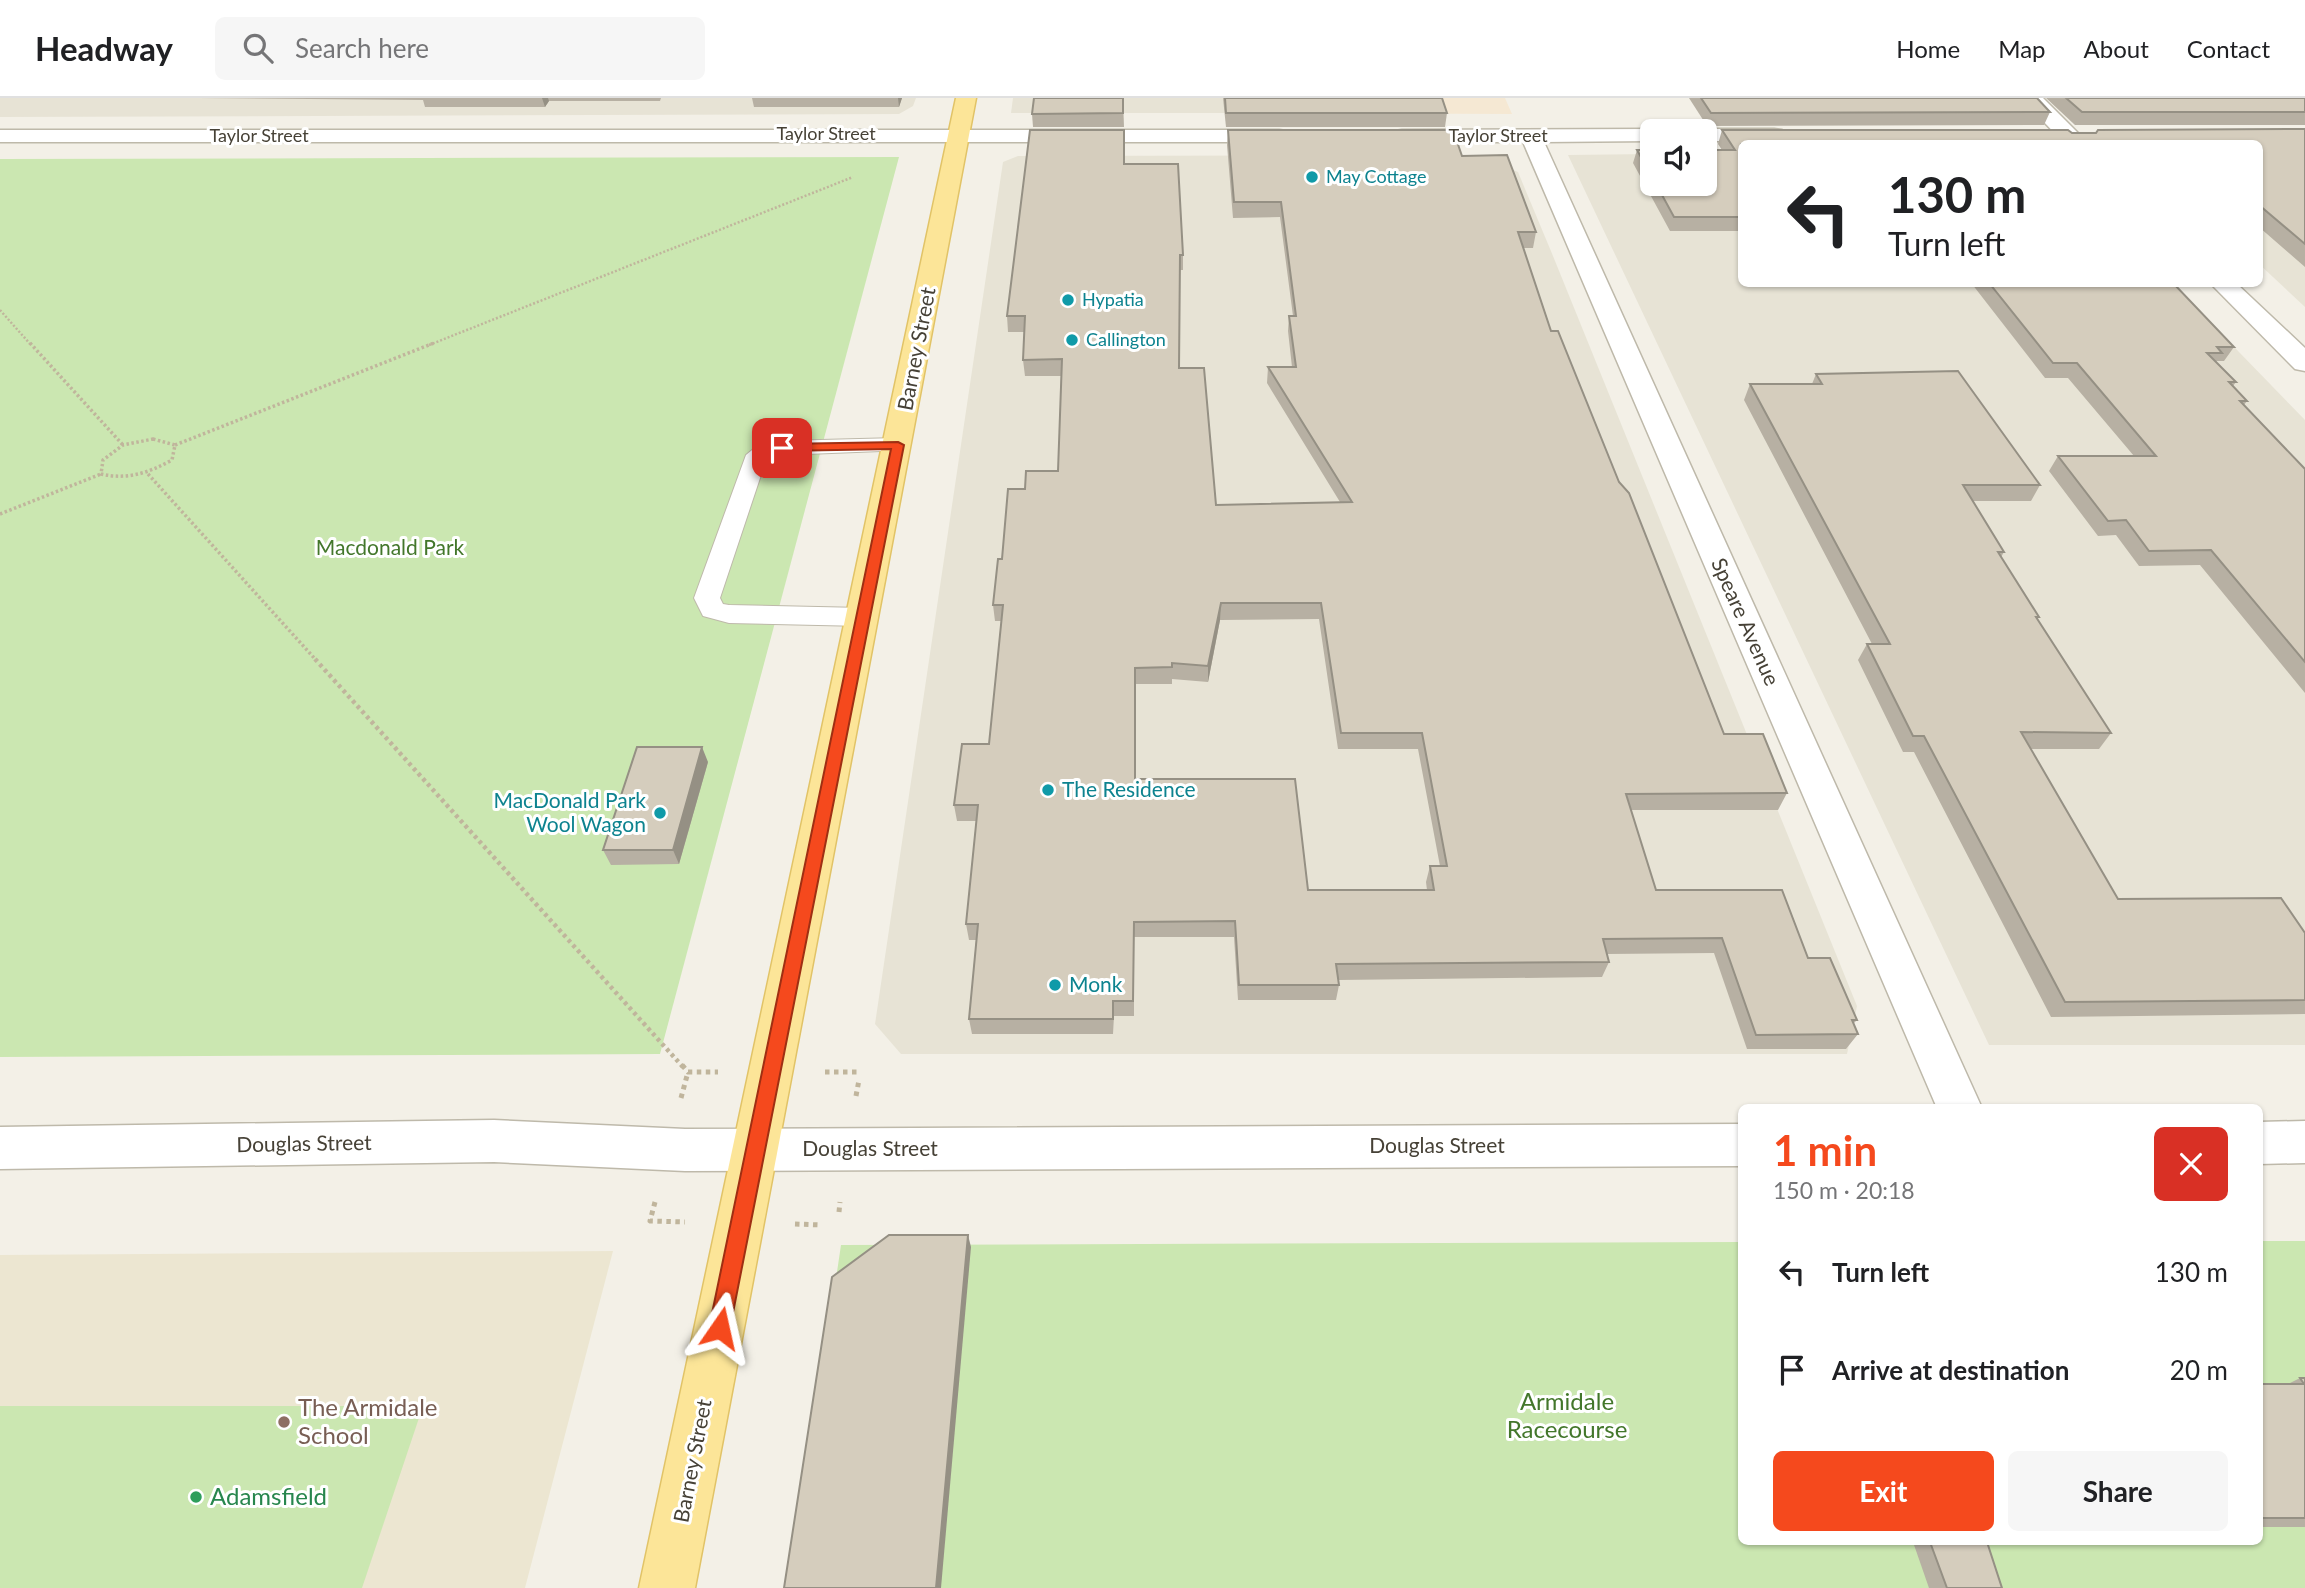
<!DOCTYPE html>
<meta charset="utf-8">
<style>
body{margin:0;font-family:Lato,sans-serif;background:#f6f6f6;color:#202124;height:100vh;display:flex;flex-direction:column;font-size:26px;white-space:nowrap}
*{box-sizing:border-box;margin:0}
p{font-size:23px;color:#757577}
.icon{flex:none;width:38px;height:38px;fill:none;stroke:currentColor;stroke-width:2;stroke-linecap:round;stroke-linejoin:round}
.map{position:relative;flex:1;overflow:hidden}
.side{position:absolute;left:1738px;top:1006px;width:525px;height:441px;display:flex;flex-direction:column;background:#fff;border-radius:10px;box-shadow:0 2px 5px #0004}
.side>*{flex:none}
.guide{position:absolute;left:1738px;top:42px;width:525px;height:147px;border-radius:10px;box-shadow:0 2px 5px #0004;background:#fff;color:#202124;overflow:hidden}
.tools{position:absolute;left:1640px;top:21px;display:grid;gap:14px}
.tools a{display:grid;place-items:center;width:77px;height:77px;border-radius:10px;background:#fff;box-shadow:0 2px 5px #0004;font-size:35px}
.pin{position:absolute;display:grid;place-items:center;width:60px;height:60px;color:#fff;margin:-30px;border-radius:14px;box-shadow:0 4px 10px #0006}
.me{position:absolute;width:77px;margin:-38px;rotate:11deg;stroke-linejoin:round;filter:drop-shadow(0 0 5px #0008)}
.turn{display:flex;align-items:center;gap:24px;height:147px;padding:0 35px;font-size:32px}
.turn .icon{width:91px;height:91px;stroke-width:2.5}
.turn b{display:block;font-size:49px;line-height:60px}
.round{display:grid;place-items:center;flex:none;width:74px;height:74px;border-radius:10px;background:#f6f6f6}
.headline{display:flex;align-items:center;justify-content:space-between;height:119px;padding:0 35px}
h1{font-size:42px;font-weight:700;line-height:52px;color:#f5491d}
.cta{display:flex;gap:14px;margin-top:auto;padding:14px 35px}
.cta a{flex:1;height:80px;border-radius:10px;background:#f5491d;color:#fff;font-size:28px;font-weight:700;line-height:80px;text-align:center}
.cta a+a{background:#f6f6f6;color:#202124}
ul{padding:0;list-style:none}
li{display:flex;align-items:center;gap:21px;height:98px;padding:0 35px}
li div{flex:1}
li b{display:block;font-size:26px}
li em{font-style:normal}
header{display:flex;align-items:center;gap:42px;box-sizing:border-box;height:98px;padding:0 35px;background:#fff;border-bottom:2px solid #e0e0e0}
header strong{font-size:33px}
nav{display:flex;gap:38px;margin-inline-start:auto;font-size:24px}
.search{width:490px;height:63px;background:#f6f6f6;display:flex;align-items:center;gap:18px;box-sizing:border-box;padding:0 24px;border-radius:10px;color:#757577;font-size:26px}
.map>svg:first-child{display:block}
.residential{fill:#e7e3d5}
.commercial{fill:#f5e8d3}
.education{fill:#ece6d1}
.green{fill:#cbe7b1}
.lines{fill:none;stroke-linecap:round;stroke-linejoin:round}
.service-casing{stroke:#beb9aa;stroke-width:2}
.minor-casing{stroke:#beb9aa;stroke-width:3}
.primary-casing{stroke:#e1c367;stroke-width:3}
.path-far3{stroke:#c0b59c;stroke-width:2.5;stroke-dasharray:2 2;stroke-linecap:butt}
.path-far2{stroke:#c0b59c;stroke-width:3.5;stroke-dasharray:2.5 2.5;stroke-linecap:butt}
.path-far1{stroke:#c0b59c;stroke-width:4.5;stroke-dasharray:3.5 3.5;stroke-linecap:butt}
.path{stroke:#c0b59c;stroke-width:5;stroke-dasharray:4.5 4.5;stroke-linecap:butt}
.service{fill:#fff;fill-rule:evenodd}
.minor{fill:#fff;fill-rule:evenodd}
.primary{fill:#fce598;fill-rule:evenodd}
.wall{fill:#b7b0a3;fill-rule:evenodd}
.shaded-wall{fill:#959084}
.building{fill:#d5cdbd;stroke:#959084;stroke-width:2;fill-rule:evenodd}
.route{fill:#f5491d;stroke:#9f2f13;stroke-width:2}
.culture-dot{fill:#0f9aa8;stroke:#fff;stroke-width:2.5}
.education-dot{fill:#8d6e63;stroke:#fff;stroke-width:2.5}
.leisure-dot{fill:#2e9e5b;stroke:#fff;stroke-width:2.5}
.labels{text-anchor:middle;stroke-width:6;stroke-linejoin:round;paint-order:stroke}
.far-street-label{font-size:18px;fill:#464136;stroke:#fff}
.far-culture-label{font-size:18px;fill:#0d838f;stroke:#fff;text-anchor:start}
.street-label{font-size:21px;fill:#464136;stroke:#fff}
.park-label{font-size:21px;fill:#43772b;stroke:#fff}
.culture-label{font-size:21px;fill:#0d838f;stroke:#fff;text-anchor:start}
.near-park-label{font-size:24px;fill:#43772b;stroke:#fff}
.near-education-label{font-size:24px;fill:#785e54;stroke:#fff;text-anchor:start}
.near-leisure-label{font-size:24px;fill:#27864d;stroke:#fff;text-anchor:start}
</style>
<header>
<strong>Headway</strong>
<div class="search"><svg class="icon" aria-label="search" viewBox="0 0 24 24"><circle cx="10" cy="10" r="6"/><path d="M15 15l6 6"/></svg>Search here</div>
<nav><a>Home</a><a>Map</a><a>About</a><a>Contact</a></nav>
</header>
<div class="map">
<svg width="2305" height="1490" viewBox="0 0 2305 1490">
<rect width="100%" height="100%" fill="#f3f0e7"/>
<g class="residential">
<path d="M 0,0 L 916,0 L 913,8 L 899,16 L 0,19 Z"/>
<path d="M 1013,0 L 1256,0 L 1258,15 L 1011,15 Z"/>
<path d="M 2259,55 L 2305,55 L 2305,209 L 2259,166 Z"/>
<path d="M 1652,56 L 1652,86 L 1704,86 L 1741,56 L 1741,186 L 2173,186 L 2305,322 L 2305,947 L 1989,947 L 1568,57 Z"/>
<path d="M 1479,57 L 1518,74 L 1553,158 L 1857,908 L 1847,956 L 901,956 L 875,926 L 1003,64 L 1018,58 Z"/>
</g>
<path class="commercial" d="M 1256,0 L 1505,0 L 1512,16 L 1258,15 Z"/>
<path class="education" d="M 613,1153 L 525,1490 L 0,1490 L 0,1157 Z"/>
<g class="green">
<path d="M 899,59 L 660,956 L 0,959 L 0,61 Z"/>
<path d="M 2259,1143 L 2305,1143 L 2305,1490 L 790,1490 L 841,1147 L 1741,1144 L 1741,1444 L 2259,1444 Z"/>
<path d="M 0,1308 L 423,1308 L 362,1490 L 0,1490 Z"/>
</g>
<g class="lines">
<defs>
<path id="service" d="M 898,340 L 906,342 L 910,347 L 906,352 L 782,357 L 772,359 L 765,365 L 720,500 L 723,506 L 729,507 L 863,510 L 873,513 L 877,519 L 873,525 L 863,528 L 729,525 L 703,518 L 694,500 L 746,357 L 757,348 L 782,343 Z"/>
<g id="minor">
<path d="M 2021,0 L 2043,0 L 2089,46 L 2065,46 Z"/>
<path d="M 1652,31 L 1660,33 L 1652,33 L 1652,43 L 1544,44 L 1982,1010 L 1937,1010 L 1523,44 L 1402,44 L 1394,43 L 1391,38 L 1394,33 L 1402,32 Z"/>
<path d="M 1704,31 L 1774,31 L 1782,32 L 1785,37 L 1782,42 L 1774,43 L 1704,43 L 1704,33 L 1696,33 Z"/>
<path d="M 0,32 L 1279,32 L 1287,33 L 1290,38 L 1287,43 L 1279,44 L 0,44 Z"/>
<path d="M 2211,186 L 2237,186 L 2305,250 L 2305,273 L 2295,271 Z"/>
<path d="M 494,1022 L 685,1031 L 1741,1026 L 1741,1068 L 685,1073 L 494,1064 L 0,1071 L 0,1029 Z"/>
<path d="M 2305,1023 L 2305,1065 L 2259,1066 L 2259,1024 Z"/>
</g>
<path id="primary" d="M 956,0 L 976,0 L 695,1490 L 639,1490 Z"/>
</defs>
<use href="#service" class="service-casing"/>
<use href="#minor" class="minor-casing"/>
<use href="#primary" class="primary-casing"/>
<g class="path-far3">
<path d="M 0,212 L 31,247"/>
<path d="M 429,247 L 853,79"/>
</g>
<g class="path-far2">
<path d="M 30,245 L 123,347"/>
<path d="M 153,341 L 175,347 L 172,362 C 148,375 128,382 101,376 L 103,362 L 123,347 Z"/>
<path d="M 175,347 L 434,245"/>
<path d="M 148,376 L 316,562"/>
<path d="M 0,416 L 101,376"/>
</g>
<path class="path-far1" d="M 315,561 L 683,969"/>
<g class="path">
<path d="M 682,967 L 688,974 L 718,974"/>
<path d="M 825,974 L 860,974"/>
<path d="M 856,998 L 859,982"/>
<path d="M 681,1000 L 688,974"/>
<path d="M 655,1104 L 650,1123 L 685,1124"/>
<path d="M 839,1114 L 840,1104"/>
<path d="M 795,1126 L 821,1127"/>
</g>
<use href="#service" class="service"/>
<use href="#minor" class="minor"/>
<use href="#primary" class="primary"/>
</g>
<g class="wall">
<path d="M 199,0 L 661,0 L 660,3 L 549,3 L 545,9 L 425,9 L 423,2 Z"/>
<path d="M 752,0 L 902,0 L 899,9 L 754,9 Z"/>
<path d="M 1123,0 L 1124,29 L 1033,29 L 1032,16 Z"/>
<path d="M 1223,0 L 1442,0 L 1447,15 L 1445,29 L 1226,29 Z"/>
<path d="M 1689,0 L 2037,0 L 2050,14 L 2044,27 L 1707,28 Z"/>
<path d="M 2046,0 L 2305,0 L 2305,27 L 2075,27 Z"/>
<path d="M 2305,31 L 2305,169 L 2259,129 L 2259,46 L 1741,46 L 1741,133 L 1670,133 L 1633,65 L 1637,52 L 1652,52 L 1652,86 L 1704,86 L 1722,52 L 1718,46 L 1722,32 L 2072,35 Z"/>
<path d="M 1228,32 L 1462,58 L 1536,134 L 1533,150 L 1523,150 L 1551,233 L 1619,384 L 1724,636 L 1787,695 L 1778,712 L 1631,712 L 1656,792 L 1808,860 L 1857,922 L 1853,926 L 1858,936 L 1846,951 L 1747,951 L 1714,855 L 1607,856 L 1609,864 L 1602,879 L 1338,882 L 1339,887 L 1336,902 L 1238,902 L 1234,839 L 1134,839 L 1134,918 L 1114,918 L 1113,936 L 972,936 L 969,921 L 976,842 L 969,842 L 966,826 L 976,723 L 957,723 L 954,707 L 989,646 L 1001,523 L 995,523 L 993,507 L 1002,461 L 1025,391 L 1058,373 L 1061,278 L 1025,278 L 1023,262 L 1024,234 L 1008,234 L 1007,218 L 1124,66 L 1183,157 L 1183,172 L 1180,172 L 1179,270 L 1216,407 L 1340,404 L 1267,285 L 1268,269 L 1292,269 L 1288,233 L 1289,218 L 1293,218 L 1280,119 L 1233,120 L 1227,47 ZM 1319,521 L 1338,651 L 1418,651 L 1440,768 L 1430,768 L 1426,784 L 1427,792 L 1308,792 L 1135,681 L 1135,586 L 1172,586 L 1172,581 L 1208,584 L 1220,522 Z"/>
<path d="M 1972,186 L 2174,186 L 2234,249 L 2224,263 L 2217,263 L 2216,264 L 2236,284 L 2233,288 L 2247,303 L 2244,307 L 2305,371 L 2305,595 L 2200,467 L 2139,468 L 2116,437 L 2098,438 L 2049,373 L 2058,358 L 2134,358 L 2068,280 L 2045,280 Z"/>
<path d="M 1816,276 L 2040,387 L 2031,403 L 1973,403 L 2004,454 L 2001,459 L 2039,519 L 2037,522 L 2111,635 L 2099,651 L 2030,651 L 2118,801 L 2305,835 L 2305,916 L 2051,919 L 1914,654 L 1903,654 L 1858,562 L 1867,546 L 1872,546 L 1744,302 L 1750,286 L 1812,286 Z"/>
<path d="M 708,664 L 679,766 L 611,767 L 603,752 Z"/>
<path d="M 2300,1280 L 2305,1280 L 2305,1429 L 2259,1429 L 2259,1286 L 2288,1286 Z"/>
<path d="M 1913,1444 L 1987,1444 L 2002,1490 L 1929,1490 Z"/>
</g>
<g class="shaded-wall">
<path d="M 542,0 L 548,0 L 549,3 L 545,9 Z"/>
<path d="M 898,0 L 902,0 L 899,9 Z"/>
<path d="M 1221,505 L 1220,522 L 1208,584 L 1208,568 Z"/>
<path d="M 702,649 L 708,664 L 679,766 L 673,752 Z"/>
<path d="M 968,1137 L 971,1149 L 941,1490 L 936,1490 Z"/>
</g>
<g class="building">
<path d="M 1034,0 L 1123,0 L 1123,15 L 1032,16 Z"/>
<path d="M 1225,0 L 1442,0 L 1447,15 L 1226,15 Z"/>
<path d="M 1701,0 L 2037,0 L 2050,14 L 1711,15 Z"/>
<path d="M 2066,0 L 2305,0 L 2305,14 L 2082,14 Z"/>
<path d="M 2305,31 L 2305,146 L 2259,107 L 2259,46 L 1741,46 L 1741,119 L 1674,119 L 1656,86 L 1704,86 L 1704,52 L 1735,52 L 1722,32 L 2068,32 L 2072,35 L 2096,35 L 2098,32 Z"/>
<path d="M 1030,32 L 1124,32 L 1124,66 L 1178,66 L 1183,157 L 1180,157 L 1179,270 L 1204,270 L 1216,407 L 1352,404 L 1268,269 L 1296,269 L 1289,218 L 1296,218 L 1281,104 L 1234,104 L 1228,32 L 1453,32 L 1462,58 L 1507,57 L 1536,134 L 1518,134 L 1551,233 L 1558,233 L 1619,384 L 1629,395 L 1724,636 L 1763,636 L 1787,695 L 1626,696 L 1656,792 L 1782,792 L 1808,860 L 1830,860 L 1857,922 L 1852,922 L 1858,936 L 1756,937 L 1722,840 L 1603,841 L 1609,864 L 1336,866 L 1339,887 L 1239,887 L 1235,823 L 1134,824 L 1133,903 L 1113,903 L 1113,921 L 969,921 L 978,826 L 966,826 L 978,707 L 954,707 L 962,646 L 989,646 L 1003,507 L 993,507 L 998,461 L 1002,461 L 1008,391 L 1025,391 L 1026,373 L 1058,373 L 1062,261 L 1023,262 L 1025,218 L 1007,218 ZM 1221,505 L 1321,505 L 1341,635 L 1422,635 L 1447,768 L 1430,768 L 1434,792 L 1308,792 L 1295,681 L 1135,681 L 1135,570 L 1172,569 L 1172,565 L 1208,568 Z"/>
<path d="M 1637,52 L 1652,52 L 1652,79 Z"/>
<path d="M 1990,186 L 2174,186 L 2234,249 L 2217,249 L 2222,255 L 2207,255 L 2236,284 L 2229,284 L 2247,303 L 2240,303 L 2305,371 L 2305,564 L 2211,452 L 2149,453 L 2126,422 L 2108,423 L 2058,358 L 2156,358 L 2077,265 L 2053,265 Z"/>
<path d="M 1958,273 L 2040,387 L 1963,387 L 2004,454 L 1998,454 L 2039,519 L 2036,519 L 2111,635 L 2021,634 L 2118,801 L 2281,800 L 2305,835 L 2305,902 L 2065,904 L 1924,638 L 1913,638 L 1867,546 L 1890,546 L 1750,286 L 1822,286 L 1816,276 Z"/>
<path d="M 637,649 L 702,649 L 673,752 L 603,752 Z"/>
<path d="M 889,1137 L 968,1137 L 936,1490 L 784,1490 L 832,1179 Z"/>
<path d="M 2300,1280 L 2305,1280 L 2305,1420 L 2259,1420 L 2259,1286 L 2304,1286 Z"/>
<path d="M 1930,1444 L 1987,1444 L 2002,1490 L 1947,1490 Z"/>
</g>
<path class="route" d="M 898,344 L 904,347 L 730,1230 L 727,1237 L 720,1240 L 712,1237 L 709,1230 L 891,351 L 782,353 L 776,350 L 782,346 Z"/>
<g class="culture-dot">
<circle cx="1312" cy="79" r="7"/>
<circle cx="1068" cy="202" r="7"/>
<circle cx="1072" cy="242" r="7"/>
<circle cx="1048" cy="692" r="7"/>
<circle cx="660" cy="715" r="7"/>
<circle cx="1055" cy="887" r="7"/>
</g>
<circle class="education-dot" cx="284" cy="1324" r="7"/>
<circle class="leisure-dot" cx="196" cy="1399" r="7"/>
<g class="labels">
<g class="far-street-label">
<text x="826" y="42">Taylor Street</text>
<text x="259" y="44">Taylor Street</text>
<text x="1498" y="44">Taylor Street</text>
</g>
<g class="far-culture-label">
<text x="1326" y="85">May Cottage</text>
<text x="1082" y="208">Hypatia</text>
<text x="1086" y="248">Callington</text>
</g>
<g class="street-label">
<text transform="translate(917 251) rotate(-79)" y="7">Barney Street</text>
<text transform="translate(1745 524) rotate(66)" y="7">Speare Avenue</text>
<text transform="translate(304 1046) rotate(-1)" y="7">Douglas Street</text>
<text x="1437" y="1055">Douglas Street</text>
<text x="870" y="1058">Douglas Street</text>
<text transform="translate(693 1363) rotate(-79)" y="7">Barney Street</text>
</g>
<g class="park-label">
<text x="390" y="457">Macdonald Park</text>
</g>
<g class="culture-label">
<text x="1062" y="699">The Residence</text>
<text x="646" y="710" text-anchor="end">MacDonald Park<tspan x="646" dy="24">Wool Wagon</tspan></text>
<text x="1069" y="894">Monk</text>
</g>
<g class="near-park-label">
<text x="1567" y="1312">Armidale<tspan x="1567" dy="28">Racecourse</tspan></text>
</g>
<g class="near-education-label">
<text x="298" y="1318">The Armidale<tspan x="298" dy="28">School</tspan></text>
</g>
<g class="near-leisure-label">
<text x="210" y="1407">Adamsfield</text>
</g>
</g>
</svg>
<div class="tools">
<a><svg class="icon" aria-label="sound" viewBox="0 0 24 24"><path d="M4 9h4l5-4v14l-5-4H4zM17 9q2 3 0 6"/></svg></a>
</div>
<div class="pin" style="left:782px;top:350px;background:#d93025"><svg class="icon" aria-label="arrive" viewBox="0 0 24 24"><path d="M6 21V4h12l-3 4 3 4H6"/></svg></div>
<svg class="me" style="left:720px;top:1230px" viewBox="-20 -20 40 40"><path d="M0-17L14 15 0 8-14 15z" fill="#f5491d" stroke="#fff" stroke-width="4"/></svg>
<div class="guide">
<div class="turn"><svg class="icon" aria-label="left" viewBox="0 0 24 24"><path d="M17 20v-9H6M10 6l-5 5 5 5"/></svg><div><b>130 m</b>Turn left</div></div>
</div>
<section class="side">
<div class="headline"><div><h1>1 min</h1><p>150 m · 20:18</p></div><a class="round" style="background:#d93025;color:#fff"><svg class="icon" aria-label="close" viewBox="0 0 24 24"><path d="M6 6l12 12M18 6L6 18"/></svg></a></div>
<ul>
<li><svg class="icon" aria-label="left" viewBox="0 0 24 24"><path d="M17 20v-9H6M10 6l-5 5 5 5"/></svg><div><b>Turn left</b></div><em>130 m</em></li>
<li><svg class="icon" aria-label="arrive" viewBox="0 0 24 24"><path d="M6 21V4h12l-3 4 3 4H6"/></svg><div><b>Arrive at destination</b></div><em>20 m</em></li>
</ul>
<div class="cta"><a>Exit</a><a>Share</a></div>
</section>
</div>
